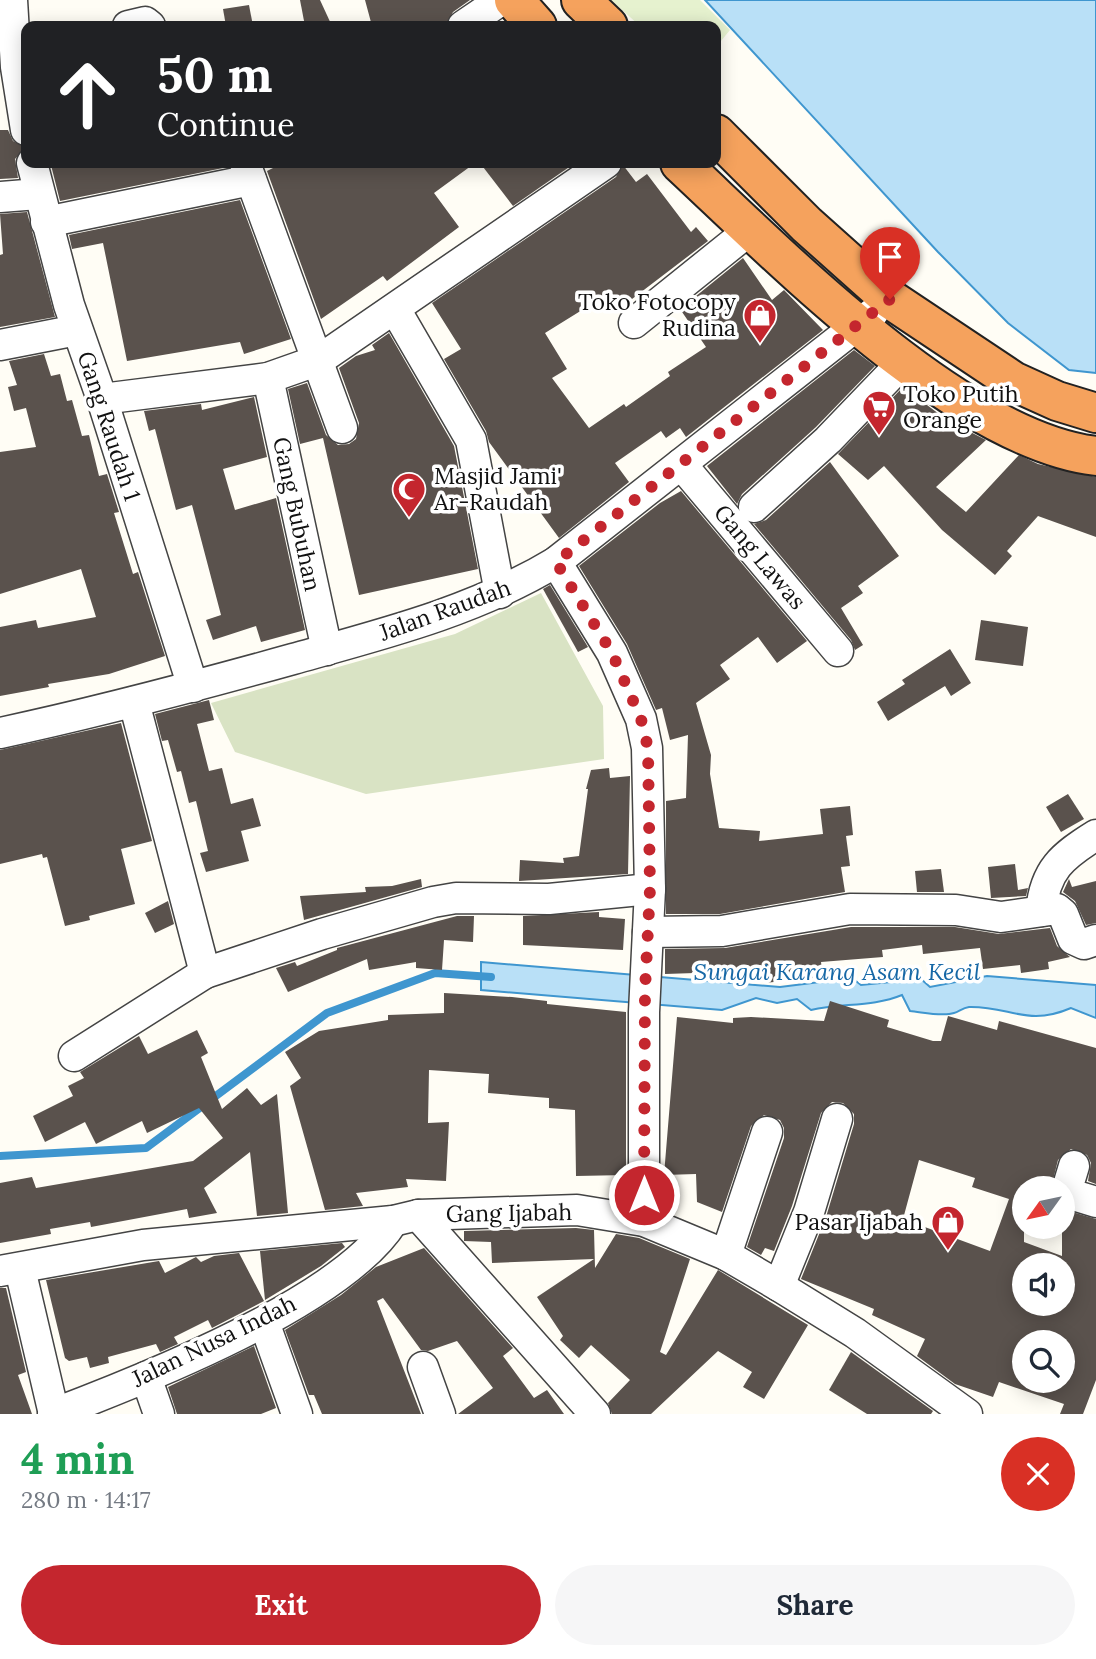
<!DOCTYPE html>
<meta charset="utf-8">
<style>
body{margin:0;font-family:Lora,serif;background:#f6f6f7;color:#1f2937;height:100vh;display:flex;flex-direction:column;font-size:26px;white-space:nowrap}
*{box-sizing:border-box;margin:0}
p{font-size:23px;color:#747a83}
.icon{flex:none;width:38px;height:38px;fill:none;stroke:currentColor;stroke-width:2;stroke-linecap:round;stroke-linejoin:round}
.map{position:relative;height:1414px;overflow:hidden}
.panel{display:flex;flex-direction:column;background:#fff;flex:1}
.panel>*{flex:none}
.guide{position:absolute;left:21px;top:21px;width:700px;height:147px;border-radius:14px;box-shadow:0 4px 18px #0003;background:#202124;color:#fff;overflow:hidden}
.needle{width:46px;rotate:237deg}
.buttons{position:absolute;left:1012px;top:1176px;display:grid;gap:14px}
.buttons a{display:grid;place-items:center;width:63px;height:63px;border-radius:50%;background:#fff;box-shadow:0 4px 18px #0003;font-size:35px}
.pin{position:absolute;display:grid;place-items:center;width:60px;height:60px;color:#fff;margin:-72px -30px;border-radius:50% 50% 50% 0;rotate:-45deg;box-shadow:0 0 7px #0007}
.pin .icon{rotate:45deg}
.me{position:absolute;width:77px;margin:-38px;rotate:0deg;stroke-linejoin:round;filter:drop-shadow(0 0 5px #0008)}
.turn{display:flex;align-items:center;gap:24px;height:147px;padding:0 21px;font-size:32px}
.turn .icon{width:91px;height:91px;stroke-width:2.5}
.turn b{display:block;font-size:49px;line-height:60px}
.round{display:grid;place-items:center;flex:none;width:74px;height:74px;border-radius:37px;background:#f6f6f7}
.head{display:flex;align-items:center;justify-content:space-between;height:119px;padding:0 21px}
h1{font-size:42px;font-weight:700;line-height:52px;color:#1e9e55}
.action{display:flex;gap:14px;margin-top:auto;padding:14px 21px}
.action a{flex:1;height:80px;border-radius:42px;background:#c4262e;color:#fff;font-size:28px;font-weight:700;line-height:80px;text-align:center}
.action a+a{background:#f6f6f7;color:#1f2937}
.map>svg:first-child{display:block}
.cemetery{fill:#d9e3c4}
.pitch{fill:#e6f2cf}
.water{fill:#b9e0f7;stroke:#3f96cf;stroke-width:2}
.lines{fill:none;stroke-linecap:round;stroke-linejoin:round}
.stream{stroke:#3f96cf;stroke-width:8}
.building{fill:#5a524d;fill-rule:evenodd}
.street-casing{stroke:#444;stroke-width:33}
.highway-casing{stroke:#222;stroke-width:42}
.street{stroke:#fff;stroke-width:30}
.highway{stroke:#f5a25d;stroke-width:38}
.route{stroke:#c4262e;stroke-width:12;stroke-dasharray:0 21.6}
.labels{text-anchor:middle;stroke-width:7;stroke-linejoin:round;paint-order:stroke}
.poi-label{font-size:23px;fill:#111;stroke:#fff;text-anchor:end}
.street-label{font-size:23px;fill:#111;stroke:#fff}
.water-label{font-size:24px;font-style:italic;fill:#1768a6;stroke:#fff}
</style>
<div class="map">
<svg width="1096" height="1414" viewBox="0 0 1096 1414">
<rect width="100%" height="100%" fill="#fffdf5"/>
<path class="cemetery" d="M 541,593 L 603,706 L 604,759 L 366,794 L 235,752 L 211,703 L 455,634 Z"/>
<path class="pitch" d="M 611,0 L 700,0 L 730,30 L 716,47 L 716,26 L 640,26 Z"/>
<g class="water">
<path d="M 705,0 L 1096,0 L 1096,373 L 1069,370 L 1008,323 L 938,252 Z"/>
<path d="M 481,962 L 780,987 L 852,978 L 861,985 L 921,979 L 930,987 L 987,976 L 1096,985 L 1096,1018 L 1071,1008 C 1027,1027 1010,1006 969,1007 C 962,1008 959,1012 954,1013 C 942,1017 922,1012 910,1011 L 902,995 C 873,1007 842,1003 811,1010 L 797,999 L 777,1003 L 756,998 L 722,1010 L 481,990 Z"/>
</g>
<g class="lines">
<path class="stream" d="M 0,1156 L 146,1148 L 327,1013 L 435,973 L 491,977"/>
</g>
<g class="building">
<path d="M 300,0 L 320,0 L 332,26 L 305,26 Z"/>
<path d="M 365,0 L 470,0 L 453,12 L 446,26 L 372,26 Z"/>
<path d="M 249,5 L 253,26 L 226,26 L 223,9 Z"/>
<path d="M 0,130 L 8,130 L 13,141 L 26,147 L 15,159 L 18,178 L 0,179 Z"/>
<path d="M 95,163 L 228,163 L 228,167 L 60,201 L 51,165 Z"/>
<path d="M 283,163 L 475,163 L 434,193 L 459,227 L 387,281 L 383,276 L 321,319 L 267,171 Z"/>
<path d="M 480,163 L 575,163 L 513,206 Z"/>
<path d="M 623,165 L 636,182 L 647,174 L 691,232 L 696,227 L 708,241 L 615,312 L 603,297 L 545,333 L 567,369 L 552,378 L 589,428 L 624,404 L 626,407 L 670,376 L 668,372 L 706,347 L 680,309 L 743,258 L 772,300 L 784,290 L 823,330 L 686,437 L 680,428 L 666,438 L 661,431 L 615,463 L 629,482 L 559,538 L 489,442 L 486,431 L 444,359 L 461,349 L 432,303 L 616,177 Z"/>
<path d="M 240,200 L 291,339 L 244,354 L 240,342 L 127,361 L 103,243 L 72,249 L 69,235 Z"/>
<path d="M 27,212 L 55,317 L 0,327 L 0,255 L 3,254 L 0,214 Z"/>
<path d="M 389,333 L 454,446 L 478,569 L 359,595 L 323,438 L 300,444 L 288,389 L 307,383 L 326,435 L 338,445 L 349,444 L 356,439 L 359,423 L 339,368 L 356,356 L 375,350 L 372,345 Z"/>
<path d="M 854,350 L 875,366 L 816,427 L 742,494 L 737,504 L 707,466 Z"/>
<path d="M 44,354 L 51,376 L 60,374 L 67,401 L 72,400 L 82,436 L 89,435 L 99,476 L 107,474 L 119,512 L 114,513 L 133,574 L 138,572 L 165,656 L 109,674 L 48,684 L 49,687 L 0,696 L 0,627 L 36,620 L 38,628 L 96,617 L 81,569 L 0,594 L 0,452 L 36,447 L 26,408 L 14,411 L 8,387 L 17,385 L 9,361 Z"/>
<path d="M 903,387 L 947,420 L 986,440 L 936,487 L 966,512 L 1019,455 L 1038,464 L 1096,477 L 1096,537 L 1038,516 L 1007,551 L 1012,556 L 995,575 L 942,530 L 884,466 L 868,480 L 838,454 Z"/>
<path d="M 254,397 L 267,457 L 223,469 L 235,510 L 276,498 L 305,630 L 261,642 L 256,626 L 213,640 L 206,620 L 221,615 L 192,505 L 176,510 L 155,429 L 149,431 L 144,411 L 201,404 L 202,410 Z"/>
<path d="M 830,462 L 899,556 L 858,586 L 863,593 L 841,608 L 863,645 L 855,650 L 851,640 L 754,524 L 766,520 Z"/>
<path d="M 681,491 L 807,641 L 777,663 L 758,637 L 720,665 L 730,679 L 696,703 L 711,755 L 710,774 L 719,828 L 760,831 L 759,841 L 823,834 L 820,809 L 850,806 L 853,835 L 846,836 L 850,866 L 841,867 L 845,892 L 720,914 L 666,914 L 666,801 L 686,798 L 688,735 L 670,740 L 662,708 L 656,710 L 627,644 L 579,566 L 660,503 Z"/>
<path d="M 550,585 L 588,647 L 578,652 L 543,589 Z"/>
<path d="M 981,620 L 1028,627 L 1023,666 L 975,660 Z"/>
<path d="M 950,649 L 971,683 L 951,696 L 945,686 L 888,721 L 877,702 L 905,684 L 902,680 Z"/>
<path d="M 209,700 L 214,720 L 197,724 L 209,771 L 222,768 L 231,804 L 253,798 L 261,826 L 241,831 L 249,861 L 206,872 L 200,853 L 208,851 L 196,801 L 189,803 L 181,771 L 177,772 L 168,740 L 162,741 L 155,714 Z"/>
<path d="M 121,723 L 152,841 L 121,849 L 135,904 L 89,916 L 90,920 L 65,926 L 47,857 L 43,858 L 42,854 L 0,864 L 0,750 Z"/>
<path d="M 609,768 L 610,778 L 630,776 L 628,874 L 519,881 L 520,860 L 564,863 L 563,858 L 579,856 L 588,789 L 586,789 L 591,770 Z"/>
<path d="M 1068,794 L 1084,819 L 1061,832 L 1046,807 Z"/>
<path d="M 1015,864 L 1018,890 L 1028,888 L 1026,896 L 991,898 L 988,867 Z"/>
<path d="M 941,869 L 944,892 L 917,892 L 915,871 Z"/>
<path d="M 421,879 L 422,887 L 304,920 L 300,896 L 366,892 L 365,887 L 392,886 Z"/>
<path d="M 1069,879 L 1072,887 L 1096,881 L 1096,923 L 1086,925 L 1075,901 L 1063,892 Z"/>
<path d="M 168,901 L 174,924 L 155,933 L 145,913 Z"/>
<path d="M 599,912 L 599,917 L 625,919 L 623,950 L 523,945 L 523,916 Z"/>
<path d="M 457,916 L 474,916 L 473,942 L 444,940 L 442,970 L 416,968 L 416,962 L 369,970 L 367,959 L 288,992 L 276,968 L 295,962 L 297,966 L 337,950 L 337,948 Z"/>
<path d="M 851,927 L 955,927 L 999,934 L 1050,928 L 1057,946 L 1070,957 L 1048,962 L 1049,969 L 1021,973 L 1020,965 L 983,969 L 980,948 L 923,954 L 922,945 L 882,950 L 883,957 L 821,962 L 823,977 L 764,983 L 764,977 L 695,979 L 695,973 L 665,974 L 665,949 L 725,948 Z"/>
<path d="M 444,993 L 512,997 L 547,1001 L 547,1004 L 626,1012 L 626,1175 L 576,1176 L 575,1110 L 549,1108 L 549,1098 L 488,1093 L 489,1074 L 429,1070 L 428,1123 L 449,1122 L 446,1181 L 406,1179 L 408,1187 L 356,1193 L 363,1206 L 325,1210 L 290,1086 L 301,1078 L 285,1052 L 319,1031 L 388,1020 L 388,1015 L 444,1013 Z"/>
<path d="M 830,1001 L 889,1020 L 887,1027 L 933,1041 L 941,1041 L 948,1016 L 997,1030 L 999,1021 L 1096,1048 L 1096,1184 L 1088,1181 L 1091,1163 L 1087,1155 L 1071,1149 L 1058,1160 L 1051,1188 L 1024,1188 L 1024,1242 L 1062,1256 L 1062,1209 L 1096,1219 L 1096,1380 L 1083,1414 L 1060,1414 L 1064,1404 L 999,1382 L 993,1397 L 955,1384 L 917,1356 L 925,1339 L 872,1315 L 874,1309 L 801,1279 L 826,1217 L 854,1124 L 854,1114 L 843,1103 L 832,1102 L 821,1113 L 792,1206 L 774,1251 L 765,1248 L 761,1255 L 747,1247 L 784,1138 L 784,1128 L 780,1120 L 764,1115 L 751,1126 L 722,1212 L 697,1202 L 696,1174 L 664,1175 L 677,1017 L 733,1023 L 733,1018 L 751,1017 L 824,1021 ZM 919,1160 L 975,1178 L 972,1187 L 1009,1199 L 990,1251 L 903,1219 ZM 1024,1265 L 1062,1265 L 1062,1304 L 1024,1304 ZM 1024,1342 L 1062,1342 L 1062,1381 L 1024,1381 Z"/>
<path d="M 197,1030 L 208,1053 L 201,1057 L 222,1109 L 247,1088 L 261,1105 L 277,1094 L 288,1213 L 257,1216 L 250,1152 L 204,1188 L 217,1213 L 189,1218 L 187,1209 L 91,1227 L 90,1222 L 50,1229 L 51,1234 L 0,1243 L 0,1183 L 32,1177 L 36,1188 L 193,1161 L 223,1138 L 199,1108 L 147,1133 L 142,1121 L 96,1144 L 85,1122 L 45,1142 L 33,1116 L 73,1096 L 68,1086 L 84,1078 L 80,1072 L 139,1036 L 148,1054 Z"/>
<path d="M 576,1228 L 594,1230 L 595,1268 L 616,1234 L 639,1238 L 690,1259 L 660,1352 L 666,1355 L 718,1270 L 808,1325 L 764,1399 L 743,1387 L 752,1372 L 718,1351 L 651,1414 L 612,1414 L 608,1403 L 630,1380 L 591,1345 L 579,1358 L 560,1340 L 563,1336 L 537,1297 L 594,1259 L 492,1263 L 491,1242 L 464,1241 L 464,1231 Z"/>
<path d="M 342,1243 L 345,1247 L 321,1266 L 265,1300 L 260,1251 Z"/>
<path d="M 424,1248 L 513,1348 L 503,1356 L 534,1398 L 547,1390 L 564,1414 L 458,1414 L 493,1388 L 457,1341 L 428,1351 L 421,1350 L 383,1298 L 377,1301 L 421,1414 L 322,1414 L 314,1395 L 309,1395 L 285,1330 L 341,1295 L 376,1267 Z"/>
<path d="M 239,1253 L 264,1301 L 212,1328 L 208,1320 L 174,1337 L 178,1344 L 160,1352 L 156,1344 L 108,1357 L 109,1363 L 90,1368 L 87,1357 L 69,1361 L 65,1358 L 46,1280 L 159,1261 L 165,1273 L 196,1257 L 201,1262 L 214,1256 Z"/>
<path d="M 0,1288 L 6,1288 L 26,1372 L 18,1375 L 32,1414 L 0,1414 Z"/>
<path d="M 254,1346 L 276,1408 L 261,1414 L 177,1414 L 168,1387 Z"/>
<path d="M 851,1352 L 933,1411 L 931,1414 L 867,1414 L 829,1390 Z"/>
</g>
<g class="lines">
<defs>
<g id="street">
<path d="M 12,0 L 16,67 L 26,130"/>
<path d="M 128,26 L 145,22 L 150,26"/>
<path d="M 463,26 L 501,0"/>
<path d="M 32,163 L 69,305 L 102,399 L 193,687"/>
<path d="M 245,163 L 342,428"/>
<path d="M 0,197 L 38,194"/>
<path d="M 46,222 L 251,180"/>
<path d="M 395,309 L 471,440 L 500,593"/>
<path d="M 634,323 L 751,229"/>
<path d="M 0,345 L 77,330"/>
<path d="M 268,378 L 327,650"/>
<path d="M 102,399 L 268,378 L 319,360 L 606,163"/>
<path d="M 681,464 L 838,651"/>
<path d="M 754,507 L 828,440 L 904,361"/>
<path d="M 556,562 L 612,653 L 641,719 L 647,748 L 650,889 L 644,1012 L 644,1221"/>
<path d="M 134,702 L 205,973 L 322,934 L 433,902 L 456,898 L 549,899 L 650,889"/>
<path d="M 0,733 C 99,712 196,686 293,659 C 383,634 475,611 556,562 L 873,313"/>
<path d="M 1041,911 C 1045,870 1062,856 1096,835"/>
<path d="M 648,932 L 722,931 L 850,909 L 956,910 L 1001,917 L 1057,909 L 1063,914 L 1073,939 L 1084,944 L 1096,940"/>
<path d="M 74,1056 L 205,973"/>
<path d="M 1074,1166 L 1068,1186 L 1070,1194 L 1096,1202"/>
<path d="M 418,1215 L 595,1414"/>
<path d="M 726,1255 L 767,1132"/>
<path d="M 20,1269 L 54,1414"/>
<path d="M 0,1271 L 143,1245 L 393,1221 L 418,1215 L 577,1210 L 644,1221 L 726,1255 L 779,1286 L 855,1333 L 967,1414"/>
<path d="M 779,1286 L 809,1212 L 837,1119"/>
<path d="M 264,1322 L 297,1414"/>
<path d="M 423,1367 L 440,1414"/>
<path d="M 146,1377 L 159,1414"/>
<path d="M 53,1414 C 143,1380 343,1302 393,1221"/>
</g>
<g id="highway">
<path d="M 514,0 L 537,26"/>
<path d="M 581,0 L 608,26"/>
<path d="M 716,134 L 807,225 L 890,299 L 1013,381 L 1057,401 L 1096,413"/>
<path d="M 680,163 C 780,256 959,440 1096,456"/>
</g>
</defs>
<use href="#street" class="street-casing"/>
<use href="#highway" class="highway-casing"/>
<use href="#street" class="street"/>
<use href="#highway" class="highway"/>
</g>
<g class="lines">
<path class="route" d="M 644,1195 L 645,990 L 650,889 L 648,748 L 641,719 L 612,653 L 556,562 L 890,299"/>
</g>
<defs>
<symbol id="shop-pin" viewBox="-11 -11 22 30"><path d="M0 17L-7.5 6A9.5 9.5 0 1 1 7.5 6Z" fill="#c4262e" stroke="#fff"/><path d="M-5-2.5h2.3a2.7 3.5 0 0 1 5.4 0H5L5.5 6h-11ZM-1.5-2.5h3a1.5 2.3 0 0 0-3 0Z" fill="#fff"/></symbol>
<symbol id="supermarket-pin" viewBox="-11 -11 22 30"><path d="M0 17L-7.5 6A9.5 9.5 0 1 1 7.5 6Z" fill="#c4262e" stroke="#fff"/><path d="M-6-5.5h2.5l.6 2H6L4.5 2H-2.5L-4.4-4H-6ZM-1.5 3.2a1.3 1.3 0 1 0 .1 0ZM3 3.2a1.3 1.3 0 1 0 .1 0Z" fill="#fff"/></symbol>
<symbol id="mosque-pin" viewBox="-11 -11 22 30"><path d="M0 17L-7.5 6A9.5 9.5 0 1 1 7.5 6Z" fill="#c4262e" stroke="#fff"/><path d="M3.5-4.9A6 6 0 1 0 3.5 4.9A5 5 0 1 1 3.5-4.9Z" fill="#fff"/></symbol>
</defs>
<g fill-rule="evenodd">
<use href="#shop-pin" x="741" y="296" width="38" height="52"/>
<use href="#supermarket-pin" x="860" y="388" width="38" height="52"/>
<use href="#mosque-pin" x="390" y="470" width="38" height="52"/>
<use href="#shop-pin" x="929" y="1203" width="38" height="52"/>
</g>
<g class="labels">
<g class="poi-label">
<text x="736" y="310">Toko Fotocopy<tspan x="736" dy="26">Rudina</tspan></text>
<text x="903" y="402" text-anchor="start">Toko Putih<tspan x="903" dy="26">Orange</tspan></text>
<text x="434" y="484" text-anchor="start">Masjid Jami'<tspan x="434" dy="26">Ar-Raudah</tspan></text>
<text x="923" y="1230">Pasar Ijabah</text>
</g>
<g class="street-label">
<text transform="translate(109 426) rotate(72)" y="8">Gang Raudah 1</text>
<text transform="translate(297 514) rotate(78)" y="8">Gang Bubuhan</text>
<text transform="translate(760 557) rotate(50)" y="8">Gang Lawas</text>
<text transform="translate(445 610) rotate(-20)" y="8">Jalan Raudah</text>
<text transform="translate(509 1213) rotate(-1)" y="8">Gang Ijabah</text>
<text transform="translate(214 1341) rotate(-26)" y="8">Jalan Nusa Indah</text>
</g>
<g class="water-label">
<text x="837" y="980">Sungai Karang Asam Kecil</text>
</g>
</g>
</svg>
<div class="buttons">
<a><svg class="needle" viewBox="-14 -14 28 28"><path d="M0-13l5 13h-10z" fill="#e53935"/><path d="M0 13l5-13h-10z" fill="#747a83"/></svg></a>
<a><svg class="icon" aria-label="sound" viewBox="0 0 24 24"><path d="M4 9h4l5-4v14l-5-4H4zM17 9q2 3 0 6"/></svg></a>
<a><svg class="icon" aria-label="search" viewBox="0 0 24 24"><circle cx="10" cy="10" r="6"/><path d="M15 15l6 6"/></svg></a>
</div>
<div class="pin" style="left:890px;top:299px;background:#d93025"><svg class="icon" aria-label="arrive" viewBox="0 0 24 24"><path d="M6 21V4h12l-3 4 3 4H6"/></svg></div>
<svg class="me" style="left:644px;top:1195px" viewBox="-20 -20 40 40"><circle r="17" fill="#c4262e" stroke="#fff" stroke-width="3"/><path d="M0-11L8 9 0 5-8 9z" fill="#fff"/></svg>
<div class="guide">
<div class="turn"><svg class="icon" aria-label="ahead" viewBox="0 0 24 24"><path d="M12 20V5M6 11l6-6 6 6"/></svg><div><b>50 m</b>Continue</div></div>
</div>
</div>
<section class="panel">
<div class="head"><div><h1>4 min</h1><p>280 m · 14:17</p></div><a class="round" style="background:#d93025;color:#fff"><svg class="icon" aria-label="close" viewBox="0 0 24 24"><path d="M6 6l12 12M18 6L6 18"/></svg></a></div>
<div class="action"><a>Exit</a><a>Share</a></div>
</section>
